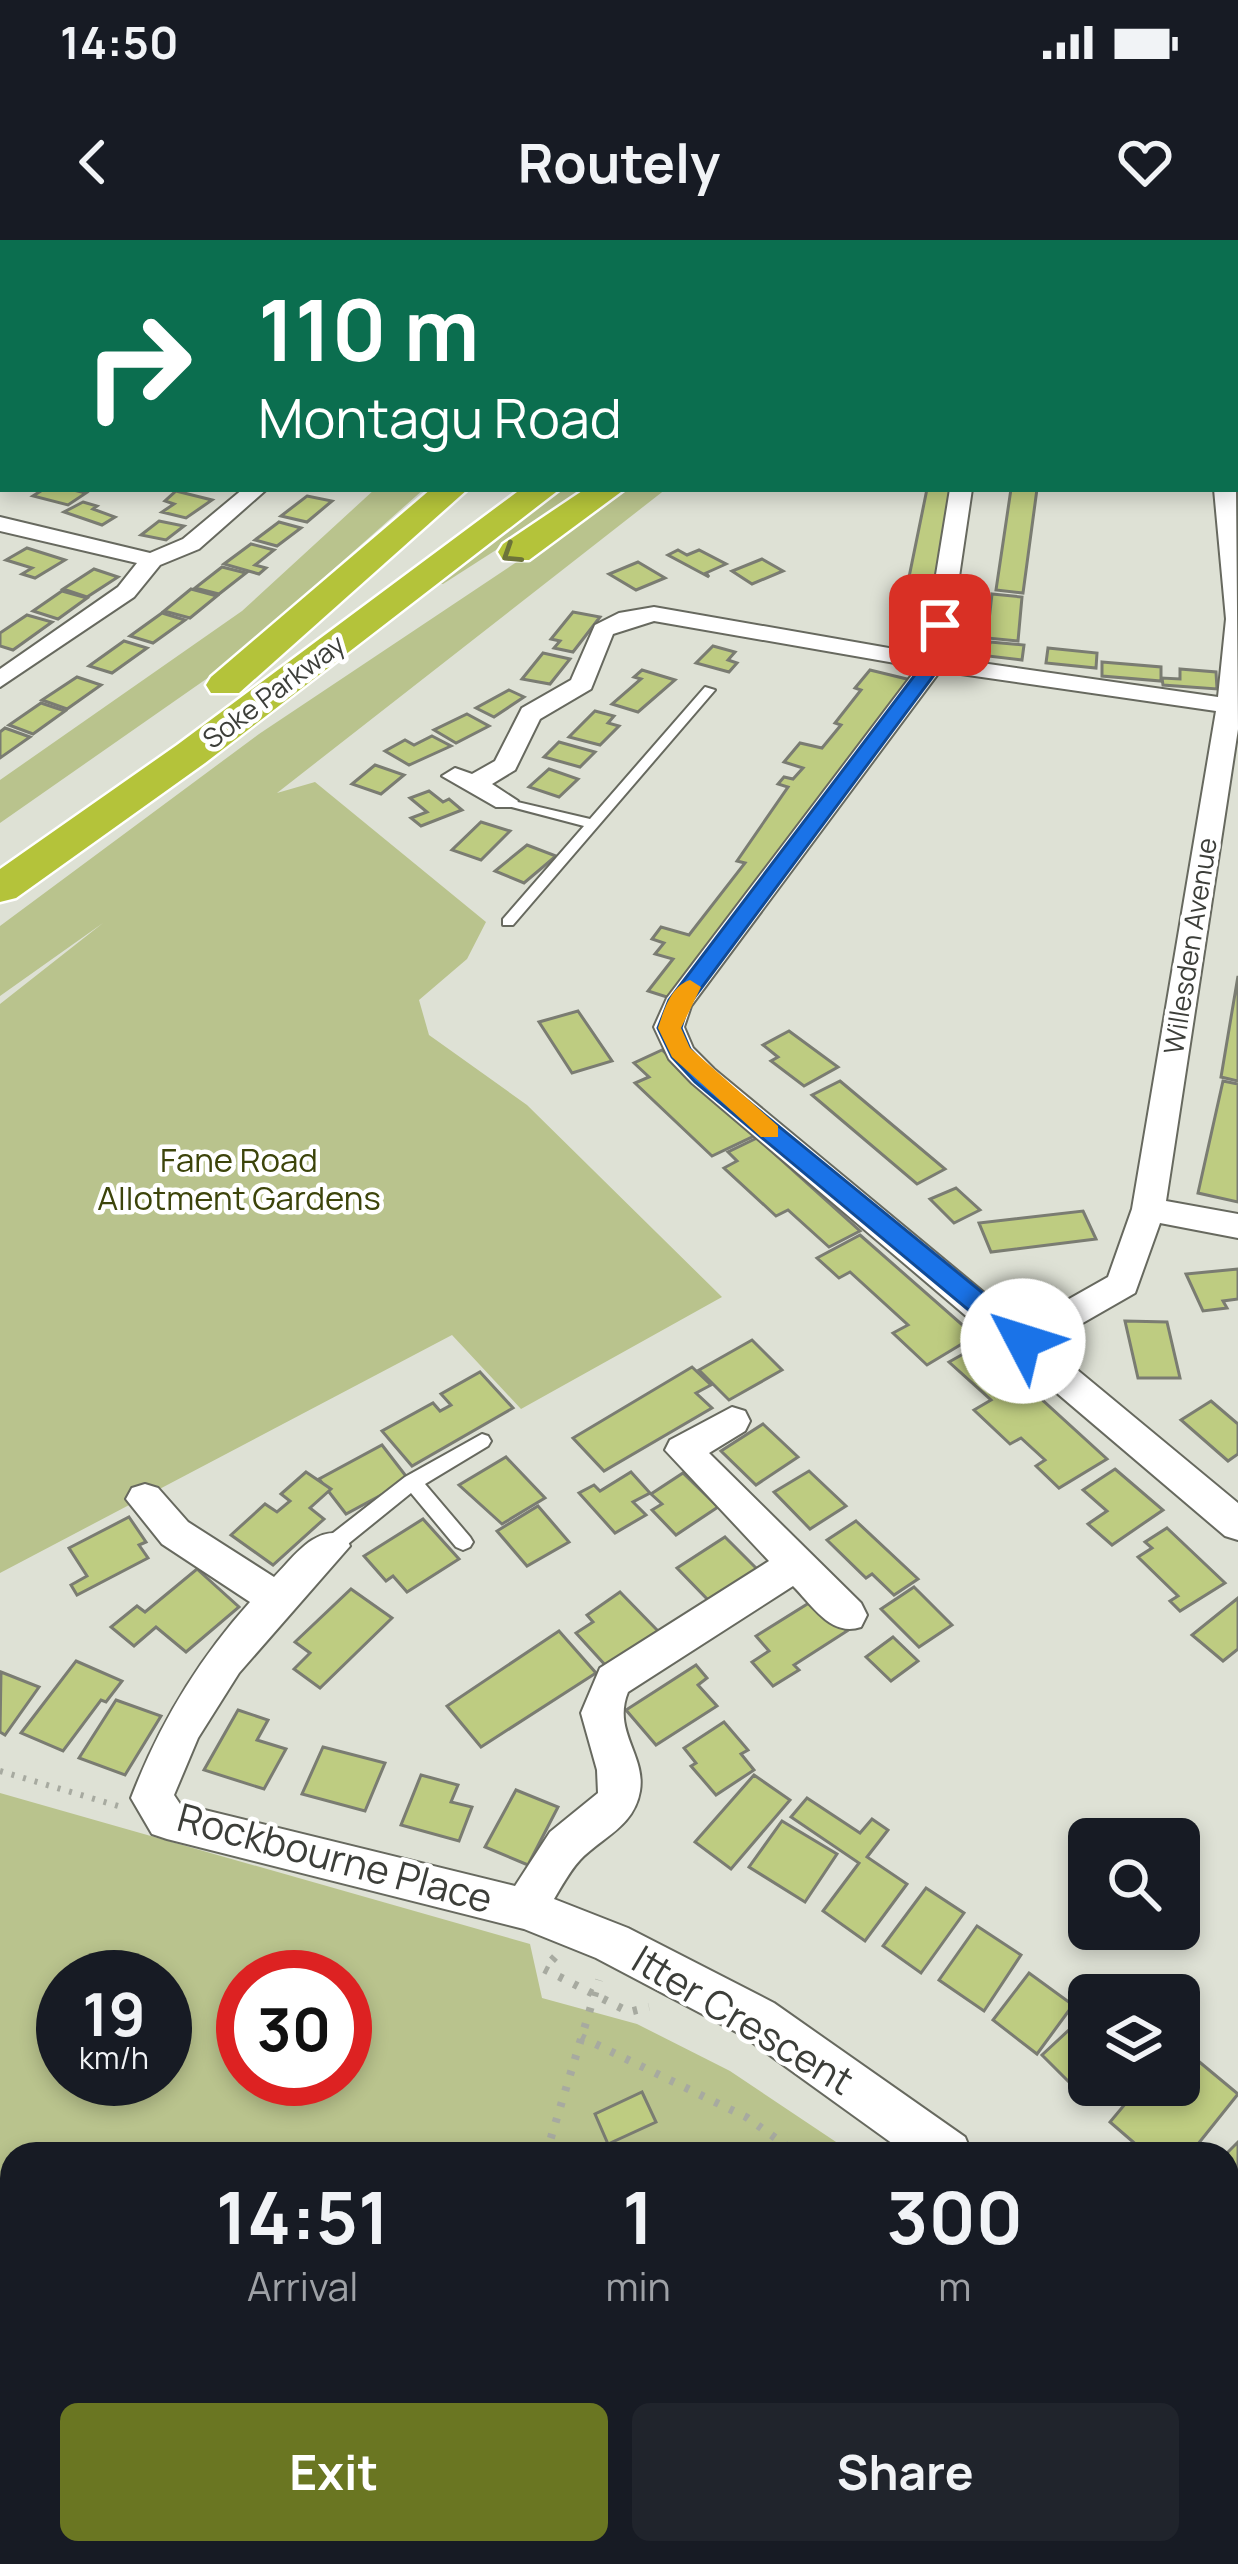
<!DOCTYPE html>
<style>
body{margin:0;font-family:Manrope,sans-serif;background:#20242c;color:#f1f3f6;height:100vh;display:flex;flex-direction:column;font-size:45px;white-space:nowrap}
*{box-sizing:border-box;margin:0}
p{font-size:39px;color:#9ea1a6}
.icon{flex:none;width:66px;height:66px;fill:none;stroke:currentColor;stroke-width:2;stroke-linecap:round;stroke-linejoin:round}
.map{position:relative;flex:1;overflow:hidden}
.sheet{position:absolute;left:0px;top:1902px;width:1239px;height:423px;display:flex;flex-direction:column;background:#171b24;border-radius:36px 36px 0 0;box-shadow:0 6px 18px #0003}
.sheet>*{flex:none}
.hud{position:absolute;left:0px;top:0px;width:1239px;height:252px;box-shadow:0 6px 18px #0003;background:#0b6e4f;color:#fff;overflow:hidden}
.controls{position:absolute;left:1068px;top:1578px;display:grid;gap:24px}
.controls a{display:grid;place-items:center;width:132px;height:132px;border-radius:18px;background:#171b24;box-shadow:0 6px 18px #0003;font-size:60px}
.speed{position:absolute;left:36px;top:1710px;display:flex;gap:24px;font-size:60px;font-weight:700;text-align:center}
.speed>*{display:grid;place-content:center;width:156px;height:156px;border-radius:50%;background:#171b24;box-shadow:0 6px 18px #0003;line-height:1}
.speed small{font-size:30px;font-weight:400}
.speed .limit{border:18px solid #d22;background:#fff;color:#111}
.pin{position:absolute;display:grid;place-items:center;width:102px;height:102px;color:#fff;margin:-51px;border-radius:24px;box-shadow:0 6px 18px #0006}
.me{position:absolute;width:132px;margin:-66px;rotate:310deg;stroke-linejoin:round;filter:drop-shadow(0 0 9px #0008)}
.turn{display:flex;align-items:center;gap:42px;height:252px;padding:0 60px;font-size:54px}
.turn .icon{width:156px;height:156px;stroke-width:2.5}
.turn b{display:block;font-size:84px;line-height:102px}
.eta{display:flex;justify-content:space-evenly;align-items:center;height:204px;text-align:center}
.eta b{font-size:72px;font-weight:700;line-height:84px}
.primary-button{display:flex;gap:24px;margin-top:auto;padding:24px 60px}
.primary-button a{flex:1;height:138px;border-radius:18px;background:#6a7622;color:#fff;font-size:48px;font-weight:700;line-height:138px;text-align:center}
.primary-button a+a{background:#20242c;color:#f1f3f6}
.status{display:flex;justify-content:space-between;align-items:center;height:84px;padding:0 60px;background:#171b24;direction:ltr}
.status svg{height:33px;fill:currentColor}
header{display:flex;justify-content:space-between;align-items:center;height:156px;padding:0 60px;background:#171b24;font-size:54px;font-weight:700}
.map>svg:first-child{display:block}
.green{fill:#b9c38d;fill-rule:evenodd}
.building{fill:#becc81;stroke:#7a7c72;stroke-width:3}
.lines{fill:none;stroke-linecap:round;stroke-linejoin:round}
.service-casing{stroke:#67695f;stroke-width:4}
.minor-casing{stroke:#67695f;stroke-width:4}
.primary-casing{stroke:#fff;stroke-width:4}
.trunk-casing{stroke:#fff;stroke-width:5}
.path-far2{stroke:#a7aaa0;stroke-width:3;stroke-dasharray:1.5 4.5;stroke-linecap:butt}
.path-far1{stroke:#a7aaa0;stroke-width:6;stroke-dasharray:3 9;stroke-linecap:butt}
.path{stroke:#a7aaa0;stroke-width:8;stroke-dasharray:4.5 12;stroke-linecap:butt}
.service{fill:#fff;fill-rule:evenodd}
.minor{fill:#fff;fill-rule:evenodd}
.primary{fill:#c7d26b;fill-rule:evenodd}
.trunk{fill:#b4c33a;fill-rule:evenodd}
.oneway{stroke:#6c7339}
.route{fill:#1a73e8;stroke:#114b97;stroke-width:3}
.slow{fill:#f59e0b}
.labels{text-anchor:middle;stroke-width:9;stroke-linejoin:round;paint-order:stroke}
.far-street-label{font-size:27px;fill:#3c3e39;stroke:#fff}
.park-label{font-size:33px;fill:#3c440a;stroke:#fff}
.near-street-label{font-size:39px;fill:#3c3e39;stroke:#fff}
</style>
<div class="status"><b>14:50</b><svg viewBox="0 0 49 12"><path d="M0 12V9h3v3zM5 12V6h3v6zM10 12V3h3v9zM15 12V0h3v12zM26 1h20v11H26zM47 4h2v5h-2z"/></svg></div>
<header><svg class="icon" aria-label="back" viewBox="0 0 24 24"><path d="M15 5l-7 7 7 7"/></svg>Routely<svg class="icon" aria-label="heart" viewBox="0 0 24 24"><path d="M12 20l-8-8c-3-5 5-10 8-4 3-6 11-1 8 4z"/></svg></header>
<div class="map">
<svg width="1238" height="2324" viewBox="0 0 1238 2324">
<rect width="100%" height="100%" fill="#dee1d5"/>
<g class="green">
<path d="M 375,249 L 424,249 L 222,428 L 0,583 L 0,540 L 242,371 Z"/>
<path d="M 560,249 L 591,249 L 443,344 L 434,343 Z"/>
<path d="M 626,249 L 666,249 L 277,553 L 315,542 L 486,682 L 467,719 L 419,760 L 429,795 L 527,865 L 722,1057 L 521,1169 L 452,1095 L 0,1333 L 0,764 L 103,683 L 0,756 L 0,686 L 259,494 Z"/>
<path d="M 0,1553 L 530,1704 L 542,1758 L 637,1784 L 730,1831 L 854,1914 L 12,1914 L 12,2313 L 1227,2313 L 1227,2288 L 1238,2301 L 1238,2324 L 0,2324 ZM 63,1737 L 165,1737 L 165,1839 L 63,1839 ZM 243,1737 L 345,1737 L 345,1839 L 243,1839 Z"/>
</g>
<g class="building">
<path d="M 44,249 L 69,249 L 86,253 L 68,265 L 33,256 Z"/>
<path d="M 927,249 L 952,249 L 953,264 L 922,399 L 897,396 Z"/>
<path d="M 1011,249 L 1037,249 L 1023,353 L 996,350 Z"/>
<path d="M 176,251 L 212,260 L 186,278 L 162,272 L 174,264 L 165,261 Z"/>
<path d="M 307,256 L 332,261 L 307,282 L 281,276 Z"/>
<path d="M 83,262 L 97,266 L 93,269 L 115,277 L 102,285 L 64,272 Z"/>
<path d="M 159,281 L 184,286 L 166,300 L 141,295 Z"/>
<path d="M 279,282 L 301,288 L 277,306 L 255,300 Z"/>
<path d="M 251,304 L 274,310 L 255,325 L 266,328 L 259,334 L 224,324 Z"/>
<path d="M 27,308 L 65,320 L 35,338 L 22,334 L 32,328 L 6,320 Z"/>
<path d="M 678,310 L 687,315 L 699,310 L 726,324 L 706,333 L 709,337 L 668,315 Z"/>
<path d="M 762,319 L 783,331 L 752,344 L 732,331 Z"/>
<path d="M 638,322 L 665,338 L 636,350 L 609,334 Z"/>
<path d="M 222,327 L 246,333 L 219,354 L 195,348 Z"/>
<path d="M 94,329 L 118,337 L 87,357 L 63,349 Z"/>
<path d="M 191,349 L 217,356 L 190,378 L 164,371 Z"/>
<path d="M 62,351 L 87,358 L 58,379 L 33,371 Z"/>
<path d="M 992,354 L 1022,357 L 1018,401 L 987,398 Z"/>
<path d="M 573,372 L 600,377 L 573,412 L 554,408 L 560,401 L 551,399 Z"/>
<path d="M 162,373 L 185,380 L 153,403 L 130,396 Z"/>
<path d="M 27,375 L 52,382 L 13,410 L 0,406 L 0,393 Z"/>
<path d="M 124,401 L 147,408 L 112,433 L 89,426 Z"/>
<path d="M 990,402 L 1024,405 L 1022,420 L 988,416 Z"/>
<path d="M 713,406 L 735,412 L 728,420 L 737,423 L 729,432 L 696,423 Z"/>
<path d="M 1048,408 L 1097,413 L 1096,428 L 1046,423 Z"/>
<path d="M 543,413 L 570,419 L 550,444 L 522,439 Z"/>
<path d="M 1102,422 L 1161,427 L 1161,441 L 1102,436 Z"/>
<path d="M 1180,429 L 1216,432 L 1217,449 L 1163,445 L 1162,438 L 1180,439 Z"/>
<path d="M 642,430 L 675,440 L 638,472 L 612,464 L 641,439 L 634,437 Z"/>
<path d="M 870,430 L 915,441 L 673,759 L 648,751 L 673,719 L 655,714 L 664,703 L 652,699 L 661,687 L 689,695 L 745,623 L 737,621 L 788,547 L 778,544 L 784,537 L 793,539 L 803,528 L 784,522 L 800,503 L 822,508 L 841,485 L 835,483 L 861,450 L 855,448 Z"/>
<path d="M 77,437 L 101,445 L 67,469 L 42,460 Z"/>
<path d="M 509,450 L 524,457 L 494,477 L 476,468 Z"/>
<path d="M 41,463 L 65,471 L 33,494 L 9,485 Z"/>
<path d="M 595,471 L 614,476 L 608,483 L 619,486 L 600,505 L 569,497 Z"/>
<path d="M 467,474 L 489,486 L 456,503 L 434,490 Z"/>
<path d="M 5,488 L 30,497 L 0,518 L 0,492 Z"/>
<path d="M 432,496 L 451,506 L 409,525 L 385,511 L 405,500 L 414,505 Z"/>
<path d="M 559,502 L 595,512 L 580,527 L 544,517 Z"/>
<path d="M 375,525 L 404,535 L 381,554 L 352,544 Z"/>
<path d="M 549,529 L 578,539 L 559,557 L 529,547 Z"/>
<path d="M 429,551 L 443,562 L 449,559 L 462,570 L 421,586 L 411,578 L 427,572 L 410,558 Z"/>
<path d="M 481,582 L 510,591 L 481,620 L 452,610 Z"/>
<path d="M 527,605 L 556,616 L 524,643 L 495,631 Z"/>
<path d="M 1238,736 L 1238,841 L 1221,837 Z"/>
<path d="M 578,771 L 612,821 L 572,833 L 539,782 Z"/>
<path d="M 789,791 L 838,827 L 804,846 L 771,821 L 778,817 L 763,805 Z"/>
<path d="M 662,810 L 756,895 L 712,916 L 635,843 L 649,837 L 634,823 Z"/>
<path d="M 840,841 L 945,929 L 917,944 L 812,855 Z"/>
<path d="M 1223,841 L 1238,844 L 1238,962 L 1198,953 Z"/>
<path d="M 757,898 L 860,991 L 829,1007 L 788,970 L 776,976 L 724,928 L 737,921 L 728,912 Z"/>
<path d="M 956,948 L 980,970 L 954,983 L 930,959 Z"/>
<path d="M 1083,971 L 1096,999 L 991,1012 L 979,983 Z"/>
<path d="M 860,995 L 975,1096 L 927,1125 L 893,1093 L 908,1085 L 850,1032 L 839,1038 L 817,1018 Z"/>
<path d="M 1238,1029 L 1238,1059 L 1223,1061 L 1227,1068 L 1203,1071 L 1186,1034 Z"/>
<path d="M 1125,1081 L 1167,1082 L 1180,1138 L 1138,1138 Z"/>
<path d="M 752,1100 L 782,1130 L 729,1160 L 699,1130 Z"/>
<path d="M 981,1104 L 1107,1219 L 1059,1248 L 1036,1226 L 1045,1220 L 1021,1198 L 1010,1204 L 974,1170 L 991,1160 L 949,1122 Z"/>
<path d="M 692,1127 L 711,1145 L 696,1153 L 712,1168 L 604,1231 L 573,1198 Z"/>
<path d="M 480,1132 L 513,1168 L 412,1226 L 382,1191 L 433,1163 L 440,1171 L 451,1165 L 441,1154 Z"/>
<path d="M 1211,1161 L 1238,1184 L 1238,1214 L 1228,1221 L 1181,1180 Z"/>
<path d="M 763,1184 L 798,1217 L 756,1245 L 721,1211 Z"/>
<path d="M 382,1205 L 409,1240 L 346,1274 L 319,1239 Z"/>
<path d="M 506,1217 L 545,1258 L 502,1284 L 459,1245 Z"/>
<path d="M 1115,1229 L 1163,1270 L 1112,1305 L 1088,1284 L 1107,1271 L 1083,1250 Z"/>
<path d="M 809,1231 L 846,1266 L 810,1289 L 774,1252 Z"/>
<path d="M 306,1232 L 331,1249 L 310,1268 L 324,1279 L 273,1325 L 231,1295 L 265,1264 L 277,1272 L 290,1261 L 281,1254 Z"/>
<path d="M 631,1232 L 650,1253 L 633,1262 L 646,1275 L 615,1293 L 579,1253 L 594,1245 L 600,1251 Z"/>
<path d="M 683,1233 L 718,1267 L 676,1295 L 652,1270 L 662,1264 L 651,1254 Z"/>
<path d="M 538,1266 L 569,1302 L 527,1326 L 497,1291 Z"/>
<path d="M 129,1277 L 146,1302 L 139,1305 L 148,1318 L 77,1355 L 71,1345 L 87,1336 L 69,1308 Z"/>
<path d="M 423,1279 L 459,1319 L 407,1352 L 393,1336 L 386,1341 L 364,1316 Z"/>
<path d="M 856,1281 L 918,1339 L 894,1355 L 872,1334 L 866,1338 L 827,1300 Z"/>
<path d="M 1167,1288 L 1225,1343 L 1180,1371 L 1170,1361 L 1178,1356 L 1138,1317 L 1152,1308 L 1145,1302 Z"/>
<path d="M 725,1297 L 760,1332 L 712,1364 L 677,1328 Z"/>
<path d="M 197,1329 L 239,1367 L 186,1412 L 156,1387 L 134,1406 L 111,1387 L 137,1366 L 145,1372 Z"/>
<path d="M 914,1347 L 952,1385 L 919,1407 L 881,1369 Z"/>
<path d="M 351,1349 L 392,1378 L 320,1448 L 294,1429 L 310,1413 L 295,1402 Z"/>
<path d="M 620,1352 L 658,1391 L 607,1427 L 576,1393 L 593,1382 L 587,1375 Z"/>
<path d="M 817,1358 L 847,1391 L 794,1425 L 799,1430 L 773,1446 L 752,1422 L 769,1411 L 756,1396 Z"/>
<path d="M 1238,1358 L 1238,1409 L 1223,1421 L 1192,1395 Z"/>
<path d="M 559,1391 L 596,1433 L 481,1507 L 447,1466 Z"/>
<path d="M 893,1397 L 918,1421 L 891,1441 L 866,1417 Z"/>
<path d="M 76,1421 L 122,1441 L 106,1462 L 101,1460 L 63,1511 L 21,1493 Z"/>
<path d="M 696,1425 L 707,1438 L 698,1445 L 717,1466 L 656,1505 L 626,1470 Z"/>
<path d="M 1,1432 L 39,1447 L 5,1495 L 0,1492 Z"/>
<path d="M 116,1460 L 161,1476 L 125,1535 L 79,1518 Z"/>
<path d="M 238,1470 L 268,1480 L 257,1500 L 286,1509 L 264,1549 L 204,1530 Z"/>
<path d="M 724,1482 L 748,1510 L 741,1514 L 754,1530 L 716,1555 L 691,1526 L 696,1523 L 684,1508 Z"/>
<path d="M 323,1507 L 385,1523 L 365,1571 L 302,1554 Z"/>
<path d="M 421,1535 L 458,1545 L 451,1562 L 472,1567 L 459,1601 L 401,1585 Z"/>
<path d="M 754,1535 L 790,1560 L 731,1629 L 695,1602 Z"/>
<path d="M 516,1550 L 558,1567 L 528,1625 L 485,1607 Z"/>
<path d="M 807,1558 L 860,1593 L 872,1579 L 888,1590 L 867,1617 L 907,1644 L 865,1701 L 823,1671 L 859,1623 L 791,1577 Z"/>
<path d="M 782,1581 L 837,1614 L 805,1662 L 749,1627 Z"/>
<path d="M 926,1648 L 964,1673 L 921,1733 L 883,1706 Z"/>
<path d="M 977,1686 L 1021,1715 L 984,1771 L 939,1740 Z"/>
<path d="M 1029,1733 L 1073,1765 L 1037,1814 L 993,1780 Z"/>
<path d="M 1085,1775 L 1089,1779 L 1089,1845 L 1096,1845 L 1084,1857 L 1042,1815 Z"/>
<path d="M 1179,1805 L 1238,1854 L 1190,1914 L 1147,1914 L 1110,1882 L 1141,1845 L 1179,1845 Z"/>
<path d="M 642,1852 L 656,1882 L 608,1904 L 595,1874 Z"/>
<path d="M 1238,1902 L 1238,1984 L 1227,1973 L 1226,1914 Z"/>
</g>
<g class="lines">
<defs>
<g id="service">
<path d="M 979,0 L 988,0 L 986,3 L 977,3 Z"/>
<rect x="0" y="124" width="3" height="6"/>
<path d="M 705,447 L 715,450 L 513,685 L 503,685 L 503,679 L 584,586 L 500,564 L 500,558 L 590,579 Z"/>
<path d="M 482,1194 L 488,1196 L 491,1201 L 488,1206 L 425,1244 L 470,1297 L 473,1302 L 470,1307 L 463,1310 L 456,1307 L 411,1253 L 338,1312 L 331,1314 L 324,1312 L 321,1306 L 324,1300 L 405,1237 Z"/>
</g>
<g id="minor">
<path d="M 56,0 L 75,0 L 54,3 Z"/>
<path d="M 3,57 L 3,71 L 0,72 L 0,58 Z"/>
<path d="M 0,171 L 3,172 L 3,184 L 0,183 Z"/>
<path d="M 243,249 L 267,249 L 199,309 L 160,325 L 134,357 L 0,447 L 0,429 L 118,347 L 137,323 L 0,291 L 0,277 L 150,313 L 183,299 Z"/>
<path d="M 950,249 L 972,249 L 947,418 L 1218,457 L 1226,379 L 1214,249 L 1236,249 L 1238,489 L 1166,961 L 1238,974 L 1238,998 L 1160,983 L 1135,1053 L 1046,1104 L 1238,1263 L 1238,1300 L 1225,1296 L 692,843 L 669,819 L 654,787 L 667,758 L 918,427 L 654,381 L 613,394 L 591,449 L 540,479 L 515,530 L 492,544 L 518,561 L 514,567 L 496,567 L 442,536 L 455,528 L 472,534 L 495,521 L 522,468 L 571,440 L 595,385 L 619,373 L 654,367 L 923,414 ZM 940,431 L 1216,471 L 1132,969 L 1108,1037 L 1023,1085 L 714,829 L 693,808 L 684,787 L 691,766 Z"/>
<path d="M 732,1167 L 745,1171 L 750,1181 L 745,1191 L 709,1213 L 861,1363 L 867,1375 L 861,1387 C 831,1397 813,1366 793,1346 L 628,1452 C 612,1491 646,1515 640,1551 C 634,1587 602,1597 580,1620 C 569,1632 562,1646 554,1659 L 628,1688 L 774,1763 L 965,1897 L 972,1914 L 907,1914 L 742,1795 L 596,1718 L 524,1689 L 167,1599 L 152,1594 L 131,1558 C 159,1485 197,1421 250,1362 L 162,1304 L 126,1259 L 132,1248 L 145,1244 L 158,1248 L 188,1282 L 274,1337 C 294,1317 315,1285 345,1295 L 350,1306 L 239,1433 L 198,1498 L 174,1555 L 180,1564 L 515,1646 L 550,1592 L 598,1553 L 597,1530 L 581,1473 L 600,1428 L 769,1321 L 665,1210 L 670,1200 Z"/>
<path d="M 1227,2172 L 1238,2176 L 1238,2238 L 1227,2234 Z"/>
</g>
<path id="primary" d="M 455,0 L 489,0 L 491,3 L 457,3 Z"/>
<g id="trunk">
<path d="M 695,0 L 731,0 L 693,3 Z"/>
<path d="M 843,0 L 872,0 L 841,3 Z"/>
<path d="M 912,0 L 940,0 L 910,3 Z"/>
<rect x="1236" y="111" width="2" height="18"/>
<path d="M 431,249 L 468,249 L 239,453 L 211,453 L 206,445 L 211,437 Z"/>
<path d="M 521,249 L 560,249 L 205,523 L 16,658 L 0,662 L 0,629 L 177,505 Z"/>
<path d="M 585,249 L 625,249 L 529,320 L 503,320 L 498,312 L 503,304 Z"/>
</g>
</defs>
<use href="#service" class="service-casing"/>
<use href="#minor" class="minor-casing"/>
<use href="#primary" class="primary-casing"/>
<use href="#trunk" class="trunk-casing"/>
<g class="path-far2">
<path d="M 532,1 L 544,3"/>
<path d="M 565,3 L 610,0"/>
<path d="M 659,3 L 671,0"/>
<path d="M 1236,189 L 1238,184"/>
</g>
<path class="path-far1" d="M 0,1531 L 118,1566"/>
<g class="path">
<path d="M 555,1717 L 544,1729 L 629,1772 L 649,1767"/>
<path d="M 581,1797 L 746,1877 L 798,1914"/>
<path d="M 546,1914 L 599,1740"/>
<path d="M 1227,2133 L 1238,2144"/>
<path d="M 1227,2256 L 1238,2269"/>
<path d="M 746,2313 L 746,2324"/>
<path d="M 1191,2313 L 1199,2324"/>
<path d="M 472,2324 L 473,2313"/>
</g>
<use href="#service" class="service"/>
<use href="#minor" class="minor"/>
<use href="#primary" class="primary"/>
<use href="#trunk" class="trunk"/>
</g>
<defs><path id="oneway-chevron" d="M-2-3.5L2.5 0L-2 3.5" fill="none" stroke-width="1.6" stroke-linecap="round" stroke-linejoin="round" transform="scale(3)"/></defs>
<use class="oneway" href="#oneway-chevron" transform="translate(511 314) rotate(147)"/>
<path class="route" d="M 940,380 L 949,385 L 943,423 L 688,766 L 681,788 L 690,809 L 711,831 L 1033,1094 L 1037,1101 L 1023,1111 L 1014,1108 L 695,842 L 672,817 L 658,788 L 669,760 L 924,423 L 931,385 Z"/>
<path class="slow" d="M 690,740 L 701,747 L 681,788 L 690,808 L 778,886 L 778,897 L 761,897 L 672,817 L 658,788 C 664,770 671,746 690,740 Z"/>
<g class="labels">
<g class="far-street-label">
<text transform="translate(274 452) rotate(-37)" y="9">Soke Parkway</text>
<text transform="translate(1191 706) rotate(-81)" y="9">Willesden Avenue</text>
</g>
<g class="park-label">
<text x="239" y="932">Fane Road<tspan x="239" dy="38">Allotment Gardens</tspan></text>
</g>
<g class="near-street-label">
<text transform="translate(335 1618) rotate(15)" y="14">Rockbourne Place</text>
<text transform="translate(743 1780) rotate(31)" y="14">Itter Crescent</text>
</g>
</g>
</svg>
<div class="controls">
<a><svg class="icon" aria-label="search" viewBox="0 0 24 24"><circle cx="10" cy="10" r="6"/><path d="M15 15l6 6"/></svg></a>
<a><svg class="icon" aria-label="layers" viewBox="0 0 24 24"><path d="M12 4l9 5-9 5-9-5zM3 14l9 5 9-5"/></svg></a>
</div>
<div class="speed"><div>19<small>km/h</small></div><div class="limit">30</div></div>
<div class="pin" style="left:940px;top:385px;background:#d93025"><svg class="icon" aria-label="arrive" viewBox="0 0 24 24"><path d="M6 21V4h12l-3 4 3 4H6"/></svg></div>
<svg class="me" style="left:1023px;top:1101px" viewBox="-20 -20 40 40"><circle r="19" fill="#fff"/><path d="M0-13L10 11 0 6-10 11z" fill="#1a73e8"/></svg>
<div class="hud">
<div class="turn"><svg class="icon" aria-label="right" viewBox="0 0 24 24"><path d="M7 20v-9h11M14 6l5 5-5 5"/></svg><div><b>110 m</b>Montagu Road</div></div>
</div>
<section class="sheet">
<div class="eta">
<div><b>14:51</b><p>Arrival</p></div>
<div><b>1</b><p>min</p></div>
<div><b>300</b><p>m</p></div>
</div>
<div class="primary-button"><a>Exit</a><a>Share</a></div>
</section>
</div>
